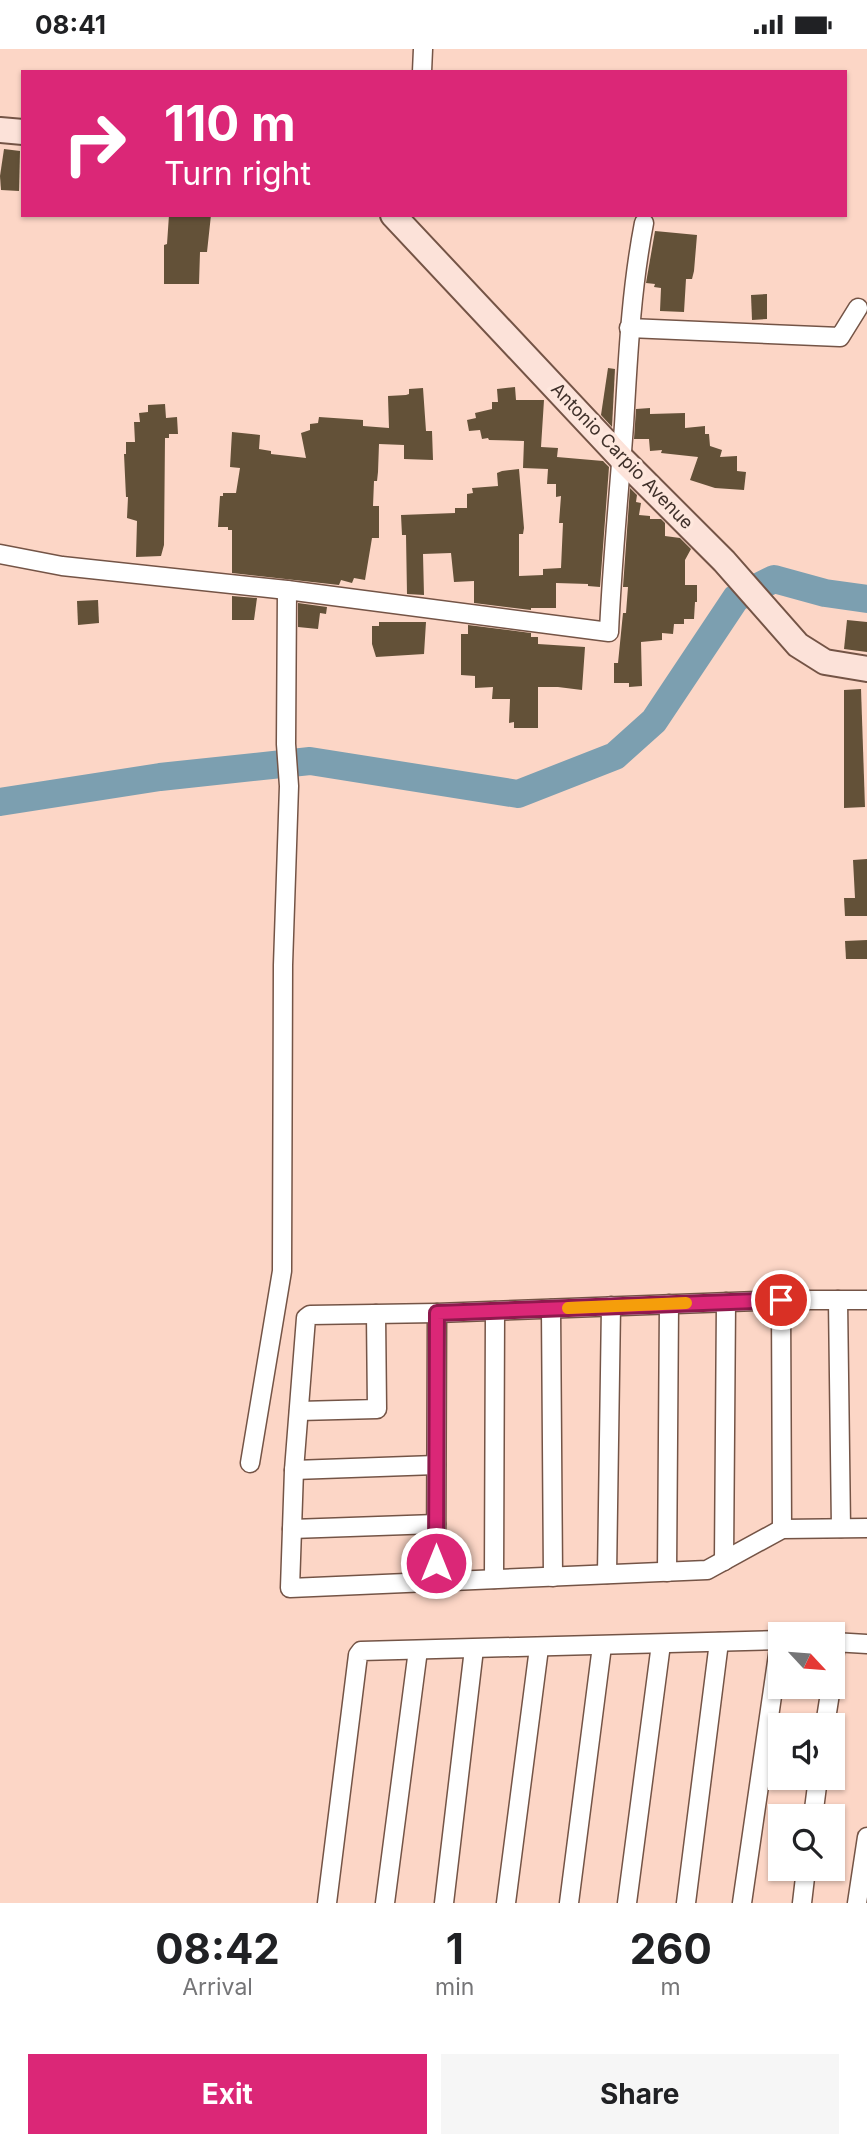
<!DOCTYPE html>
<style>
body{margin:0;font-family:Inter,sans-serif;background:#f6f6f6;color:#202124;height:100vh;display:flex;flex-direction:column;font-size:26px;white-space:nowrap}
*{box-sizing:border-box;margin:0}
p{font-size:23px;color:#757577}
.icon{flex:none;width:38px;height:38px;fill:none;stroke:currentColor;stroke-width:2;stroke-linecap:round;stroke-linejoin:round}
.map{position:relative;height:1854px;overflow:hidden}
.sheet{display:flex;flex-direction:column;background:#fff;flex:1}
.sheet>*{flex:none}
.hud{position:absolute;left:21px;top:21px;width:826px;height:147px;border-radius:0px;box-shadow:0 2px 5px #0004;background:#db2777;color:#fff;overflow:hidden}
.needle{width:46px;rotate:116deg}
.tools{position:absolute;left:768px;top:1573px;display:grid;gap:14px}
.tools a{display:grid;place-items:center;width:77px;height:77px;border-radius:0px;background:#fff;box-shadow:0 2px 5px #0004;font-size:35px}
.pin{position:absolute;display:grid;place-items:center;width:60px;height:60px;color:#fff;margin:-30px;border:4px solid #fff;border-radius:50%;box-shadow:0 2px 7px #0007}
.me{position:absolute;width:77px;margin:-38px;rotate:0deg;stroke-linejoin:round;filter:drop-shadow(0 0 5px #0008)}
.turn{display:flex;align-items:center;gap:24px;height:147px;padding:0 28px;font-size:32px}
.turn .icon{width:91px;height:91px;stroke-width:2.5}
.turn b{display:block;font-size:49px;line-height:60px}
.eta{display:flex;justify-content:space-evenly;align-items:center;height:119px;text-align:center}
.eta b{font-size:42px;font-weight:700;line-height:49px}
.action{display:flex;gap:14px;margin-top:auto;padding:14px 28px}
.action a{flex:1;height:80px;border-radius:0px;background:#db2777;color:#fff;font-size:28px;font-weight:700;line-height:80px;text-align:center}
.action a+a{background:#f6f6f6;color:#202124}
.status{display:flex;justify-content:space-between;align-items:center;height:49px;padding:0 35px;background:#fff;direction:ltr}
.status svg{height:19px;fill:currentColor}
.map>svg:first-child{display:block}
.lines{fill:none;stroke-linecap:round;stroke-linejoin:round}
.river{stroke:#7c9fb0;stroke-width:28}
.building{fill:#635138}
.street-casing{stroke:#745446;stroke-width:21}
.secondary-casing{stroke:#745446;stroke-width:28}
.street{stroke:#fff;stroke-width:18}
.secondary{stroke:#fce2d9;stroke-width:24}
.route-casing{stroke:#8e194d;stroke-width:18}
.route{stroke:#db2777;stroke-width:12}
.slow{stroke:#f59e0b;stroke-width:12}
.labels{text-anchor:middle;stroke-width:7;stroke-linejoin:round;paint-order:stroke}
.street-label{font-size:18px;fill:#3f302a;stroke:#fee7dd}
</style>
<div class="status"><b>08:41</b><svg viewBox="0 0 49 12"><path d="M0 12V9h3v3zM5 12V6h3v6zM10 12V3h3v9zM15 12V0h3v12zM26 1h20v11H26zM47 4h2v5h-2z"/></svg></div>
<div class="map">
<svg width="867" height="1854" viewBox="0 0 867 1854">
<rect width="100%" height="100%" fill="#fcd6c6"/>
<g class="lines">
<path class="river" d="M 0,753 L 160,728 L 310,712 L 518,745 L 615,707 L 654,672 L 736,549 L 774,530 L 825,544 L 867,550"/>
</g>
<g class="building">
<path d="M 4,100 L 20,102 L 19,142 L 1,141 L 0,127 Z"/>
<path d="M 169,166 L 211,166 L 207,203 L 200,203 L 199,235 L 164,235 L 164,196 L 167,195 Z"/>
<path d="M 655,182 L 697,186 L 694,222 L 692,230 L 686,230 L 684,263 L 660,262 L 661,239 L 654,238 L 655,235 L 646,234 Z"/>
<path d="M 767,245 L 767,270 L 752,271 L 751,246 Z"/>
<path d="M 608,319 L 615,320 L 612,378 L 601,366 Z"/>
<path d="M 515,338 L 516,351 L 544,351 L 541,398 L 558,399 L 557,408 L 603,412 L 609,418 L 600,538 L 588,537 L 588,535 L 556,534 L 556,559 L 531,559 L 531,561 L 474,554 L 474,532 L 454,533 L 451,504 L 423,505 L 424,546 L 407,545 L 406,486 L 402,486 L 401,466 L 455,464 L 455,459 L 467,459 L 467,445 L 473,444 L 472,439 L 498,437 L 497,424 L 502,422 L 519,420 L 524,479 L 523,485 L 519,485 L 519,527 L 543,526 L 543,520 L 561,519 L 563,474 L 559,474 L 561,447 L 556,448 L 556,435 L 547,435 L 548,420 L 523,419 L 524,392 L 489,391 L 488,389 L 482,390 L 480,381 L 469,382 L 467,371 L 476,369 L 475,364 L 492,360 L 492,353 L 498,353 L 497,340 Z"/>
<path d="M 423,339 L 426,382 L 432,382 L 433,411 L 404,410 L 404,396 L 379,395 L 378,423 L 377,432 L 374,432 L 373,457 L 379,457 L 379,489 L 372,489 L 365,531 L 354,529 L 352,534 L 341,531 L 339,536 L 232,524 L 232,481 L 228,481 L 228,478 L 218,478 L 220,447 L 223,447 L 223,444 L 236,444 L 240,419 L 230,418 L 232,383 L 260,386 L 259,400 L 271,402 L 271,405 L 306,409 L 301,384 L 310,381 L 310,375 L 318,374 L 319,368 L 363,371 L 363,377 L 389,379 L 388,347 L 406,346 L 409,345 L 409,340 Z"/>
<path d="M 165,355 L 166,369 L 177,368 L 178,385 L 169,385 L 169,389 L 165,389 L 164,496 L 161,507 L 136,508 L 137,472 L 127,469 L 128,448 L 126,448 L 124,405 L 126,405 L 126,393 L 135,393 L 134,373 L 140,373 L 139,364 L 148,363 L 148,356 Z"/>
<path d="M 650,359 L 650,365 L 685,364 L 685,379 L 705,377 L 705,385 L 709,385 L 710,397 L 722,401 L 720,408 L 737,407 L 737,422 L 746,423 L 744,441 L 715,439 L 690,431 L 698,408 L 661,404 L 662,401 L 650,402 L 649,390 L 634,390 L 636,360 Z"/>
<path d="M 630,439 L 637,446 L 636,453 L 641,454 L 639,466 L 650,467 L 650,470 L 661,470 L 665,474 L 665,487 L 680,489 L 691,500 L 685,511 L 685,536 L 697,536 L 697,553 L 695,553 L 694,570 L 684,570 L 684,575 L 674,575 L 673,585 L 662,584 L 662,591 L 641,593 L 642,637 L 629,638 L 629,634 L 614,634 L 614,614 L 618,614 L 623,564 L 626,564 L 628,538 L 623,538 Z"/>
<path d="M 232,547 L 257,549 L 254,571 L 232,571 Z"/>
<path d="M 98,551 L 99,574 L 78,576 L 77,552 Z"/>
<path d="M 298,554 L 327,558 L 326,565 L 320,564 L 318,580 L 298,578 Z"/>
<path d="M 847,571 L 867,573 L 867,603 L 844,600 Z"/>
<path d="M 379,573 L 426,573 L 424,605 L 376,608 L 372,595 L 372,577 L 379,577 Z"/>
<path d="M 468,576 L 531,584 L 531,588 L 538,588 L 538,595 L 585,598 L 582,641 L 558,638 L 538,638 L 538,679 L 514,679 L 514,673 L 509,674 L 510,650 L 492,650 L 493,638 L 475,639 L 475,627 L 461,626 L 461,585 L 468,585 Z"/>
<path d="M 861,640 L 865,758 L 844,759 L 844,641 Z"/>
<path d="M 867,810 L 867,867 L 845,867 L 844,849 L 855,849 L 853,811 Z"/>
<path d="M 867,891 L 867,910 L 846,910 L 845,892 Z"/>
</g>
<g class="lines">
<defs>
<g id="street">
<path d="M 422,23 L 423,0"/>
<path d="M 629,279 L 840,288 L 858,259"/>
<path d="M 0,505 L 62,517 L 287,541 L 609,583 C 612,514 619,445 624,376 C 628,308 631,241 644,174"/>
<path d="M 781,1251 L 782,1480"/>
<path d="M 838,1251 L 841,1479"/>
<path d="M 867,1251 L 781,1251 L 437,1264 L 310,1266 L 306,1269 L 294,1421 L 290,1539 L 707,1521 L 782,1480 L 867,1479"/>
<path d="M 551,1260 L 553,1528"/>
<path d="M 299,1362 L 377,1360 L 376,1265"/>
<path d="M 250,1414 L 282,1222 L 283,916 L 289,737 L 286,695 L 287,541"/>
<path d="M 294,1421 L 436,1416"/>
<path d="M 292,1480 L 436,1475"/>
<path d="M 724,1512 L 726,1253"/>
<path d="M 667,1523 L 669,1255"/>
<path d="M 607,1525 L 611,1257"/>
<path d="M 494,1530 L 495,1262"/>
<path d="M 436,1533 L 437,1264"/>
<path d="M 833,1593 L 867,1595"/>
<path d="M 833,1620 L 836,1593"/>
<path d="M 825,1676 L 831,1638"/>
<path d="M 813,1768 L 818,1729"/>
<path d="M 327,1854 L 358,1606 L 361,1602 L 780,1591"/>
<path d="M 385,1854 L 418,1601"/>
<path d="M 444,1854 L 474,1600"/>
<path d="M 506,1854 L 539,1599"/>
<path d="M 569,1854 L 602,1597"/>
<path d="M 627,1854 L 661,1595"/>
<path d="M 686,1854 L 719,1593"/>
<path d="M 742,1854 L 780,1592"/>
<path d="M 802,1854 L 806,1820"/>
<path d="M 857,1854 L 867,1788"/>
</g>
<g id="secondary">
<path d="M 0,81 L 23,83"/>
<path d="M 393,166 L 621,409 L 724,512 L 798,596 L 825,613 L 867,620"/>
</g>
</defs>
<use href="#street" class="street-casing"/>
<use href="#secondary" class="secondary-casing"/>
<use href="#street" class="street"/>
<use href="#secondary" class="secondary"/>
</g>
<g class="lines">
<defs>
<path id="route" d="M 436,1514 L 437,1264 L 781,1251"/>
</defs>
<use href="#route" class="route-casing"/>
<use href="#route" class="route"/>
<path class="slow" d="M 568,1259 L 686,1254"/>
</g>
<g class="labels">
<g class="street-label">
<text transform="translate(622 407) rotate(46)" y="6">Antonio Carpio Avenue</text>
</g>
</g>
</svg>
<div class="tools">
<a><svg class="needle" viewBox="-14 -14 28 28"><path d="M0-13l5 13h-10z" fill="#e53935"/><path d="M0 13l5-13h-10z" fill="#757577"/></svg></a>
<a><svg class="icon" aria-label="sound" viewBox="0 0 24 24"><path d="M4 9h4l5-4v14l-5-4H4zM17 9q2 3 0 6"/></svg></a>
<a><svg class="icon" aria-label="search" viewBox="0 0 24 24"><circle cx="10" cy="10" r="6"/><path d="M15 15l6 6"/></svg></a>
</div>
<div class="pin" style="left:781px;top:1251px;background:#d93025"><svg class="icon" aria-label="arrive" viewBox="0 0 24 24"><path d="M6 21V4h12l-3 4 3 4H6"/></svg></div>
<svg class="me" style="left:436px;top:1514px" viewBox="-20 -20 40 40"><circle r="17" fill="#db2777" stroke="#fff" stroke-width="3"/><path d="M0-11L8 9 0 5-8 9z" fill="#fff"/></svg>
<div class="hud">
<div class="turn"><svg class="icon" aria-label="right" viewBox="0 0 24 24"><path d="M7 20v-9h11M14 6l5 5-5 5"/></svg><div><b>110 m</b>Turn right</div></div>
</div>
</div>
<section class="sheet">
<div class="eta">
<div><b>08:42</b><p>Arrival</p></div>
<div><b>1</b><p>min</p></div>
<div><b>260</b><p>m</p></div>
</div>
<div class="action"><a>Exit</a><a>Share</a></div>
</section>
